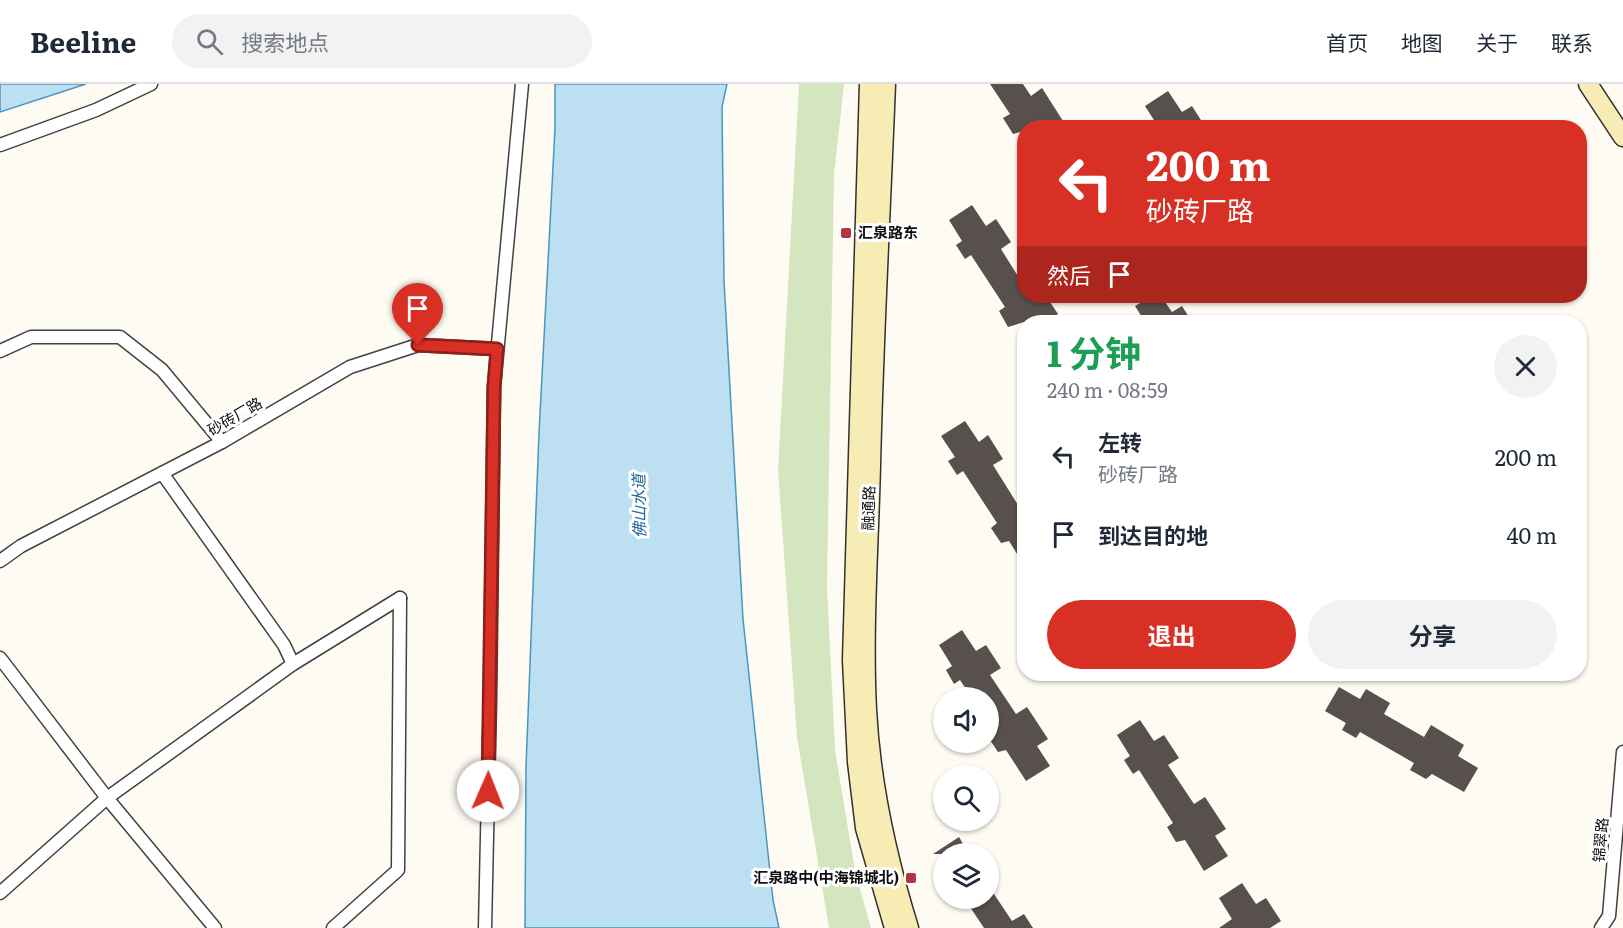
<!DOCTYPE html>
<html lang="zh">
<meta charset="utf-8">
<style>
body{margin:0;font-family:Literata,"Noto Sans SC",serif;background:#f2f2f3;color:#1f2937;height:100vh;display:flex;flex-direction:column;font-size:22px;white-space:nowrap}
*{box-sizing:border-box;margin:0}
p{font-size:20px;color:#747a83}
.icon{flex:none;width:33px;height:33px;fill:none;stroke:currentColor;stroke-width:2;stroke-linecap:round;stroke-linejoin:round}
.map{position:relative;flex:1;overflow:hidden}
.drawer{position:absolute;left:1017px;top:231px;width:570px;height:366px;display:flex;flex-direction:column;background:#fff;border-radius:24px;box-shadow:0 2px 4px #0004}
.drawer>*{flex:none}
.guide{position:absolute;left:1017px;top:36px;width:570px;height:183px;border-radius:24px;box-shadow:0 2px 4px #0004;background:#d93025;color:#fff;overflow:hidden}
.fabs{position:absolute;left:933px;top:603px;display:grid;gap:12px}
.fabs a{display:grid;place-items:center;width:66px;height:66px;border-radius:50%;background:#fff;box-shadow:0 2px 4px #0004;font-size:30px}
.pin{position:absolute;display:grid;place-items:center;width:51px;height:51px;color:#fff;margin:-62px -26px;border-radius:50% 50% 50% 0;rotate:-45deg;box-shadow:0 0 6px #0007}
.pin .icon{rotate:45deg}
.me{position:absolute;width:66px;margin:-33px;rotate:1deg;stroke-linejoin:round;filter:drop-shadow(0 0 4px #0008)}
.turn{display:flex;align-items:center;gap:21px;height:126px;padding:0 30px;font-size:27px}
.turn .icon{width:78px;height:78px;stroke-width:2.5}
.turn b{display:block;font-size:42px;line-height:51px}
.then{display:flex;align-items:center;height:57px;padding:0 30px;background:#0003;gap:12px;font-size:22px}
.round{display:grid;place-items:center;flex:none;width:63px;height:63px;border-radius:32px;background:#f2f2f3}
.headline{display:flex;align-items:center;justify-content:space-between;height:102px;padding:0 30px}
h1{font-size:36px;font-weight:700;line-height:45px;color:#1e9e55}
.cta{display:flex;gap:12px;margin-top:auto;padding:12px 30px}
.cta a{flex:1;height:69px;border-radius:36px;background:#d93025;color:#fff;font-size:24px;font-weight:700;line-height:69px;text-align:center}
.cta a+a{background:#f2f2f3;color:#1f2937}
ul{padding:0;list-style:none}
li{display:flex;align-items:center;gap:18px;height:78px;padding:0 30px}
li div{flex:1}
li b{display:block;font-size:22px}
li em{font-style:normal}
header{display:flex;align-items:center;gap:36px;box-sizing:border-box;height:84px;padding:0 30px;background:#fff;border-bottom:2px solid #e0e1e3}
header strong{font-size:28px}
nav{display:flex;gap:33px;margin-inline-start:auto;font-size:21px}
.search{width:420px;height:54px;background:#f2f2f3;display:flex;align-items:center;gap:15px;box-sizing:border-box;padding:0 21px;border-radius:33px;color:#747a83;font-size:22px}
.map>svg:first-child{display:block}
.green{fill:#d4e6bf}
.water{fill:#bcdff1;stroke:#4a96c1;stroke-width:1.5}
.building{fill:#57504c}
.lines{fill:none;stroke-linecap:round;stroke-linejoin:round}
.street-casing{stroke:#424242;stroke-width:15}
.secondary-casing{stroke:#313131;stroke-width:21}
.street{stroke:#fff;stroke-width:12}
.secondary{stroke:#f7edb4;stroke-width:18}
.route-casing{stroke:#8d1f18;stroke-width:15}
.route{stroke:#d93025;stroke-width:10}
.poi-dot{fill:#b2343f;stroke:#fff;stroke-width:2}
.labels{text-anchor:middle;stroke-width:6;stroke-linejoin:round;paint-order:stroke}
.poi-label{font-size:15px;font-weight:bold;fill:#0f0f0f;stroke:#fff;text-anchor:start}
.street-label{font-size:15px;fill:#0f0f0f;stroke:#fff}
.water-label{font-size:16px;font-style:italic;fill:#246896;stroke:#fff}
</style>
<header>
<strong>Beeline</strong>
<div class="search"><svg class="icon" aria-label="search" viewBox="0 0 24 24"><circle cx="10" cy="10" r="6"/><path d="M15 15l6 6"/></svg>搜索地点</div>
<nav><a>首页</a><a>地图</a><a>关于</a><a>联系</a></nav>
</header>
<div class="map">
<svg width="1623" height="844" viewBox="0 0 1623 844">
<rect width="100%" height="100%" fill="#fefbf3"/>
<path class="green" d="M 799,0 L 844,0 L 834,91 L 827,502 L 835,666 L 855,787 L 871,844 L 829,844 L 797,653 L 778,386 Z"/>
<g class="water">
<path d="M 0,0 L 86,0 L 0,28 Z"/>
<path d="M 555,0 L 727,0 L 722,23 L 724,197 L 743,535 L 773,816 L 779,844 L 525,844 L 526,683 L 539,349 L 555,45 Z"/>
</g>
<g class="building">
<path d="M 990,0 L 1023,0 L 1031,12 L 1042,4 L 1063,37 L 1052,44 L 1024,44 L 1024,47 L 1013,50 L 1003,34 L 1010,30 Z"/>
<path d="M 1168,7 L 1182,28 L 1192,22 L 1206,44 L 1159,44 L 1145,22 Z"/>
<path d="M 972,121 L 986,142 L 996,135 L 1011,158 L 1001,165 L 1024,202 L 1024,212 L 1046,212 L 1058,230 L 1045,238 L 1024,238 L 1008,243 L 999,227 L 1005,223 L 971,171 L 965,175 L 956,161 L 962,157 L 949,136 Z"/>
<path d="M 1152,212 L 1161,212 L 1172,228 L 1182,222 L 1192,238 L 1145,238 L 1135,222 Z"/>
<path d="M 965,337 L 979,358 L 988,351 L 1003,375 L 993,381 L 1018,421 L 1024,417 L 1024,481 L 1009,457 L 1001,459 L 991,444 L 997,439 L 963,387 L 957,391 L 948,377 L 955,373 L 941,352 Z"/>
<path d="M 962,546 L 976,567 L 986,561 L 1001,584 L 990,591 L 1016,630 L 1027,623 L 1048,655 L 1037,662 L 1050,682 L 1026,697 L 1006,666 L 998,668 L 988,653 L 995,648 L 988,639 L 988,614 L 972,614 L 960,596 L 954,600 L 946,586 L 952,582 L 939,561 Z"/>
<path d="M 1339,603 L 1360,615 L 1366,605 L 1390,619 L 1384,630 L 1424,653 L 1431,641 L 1464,661 L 1458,672 L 1478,684 L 1464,708 L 1432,690 L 1426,695 L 1410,686 L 1414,679 L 1360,648 L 1356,654 L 1342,646 L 1346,639 L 1325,627 Z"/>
<path d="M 1140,636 L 1154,657 L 1164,651 L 1179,674 L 1168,681 L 1194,720 L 1205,713 L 1226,745 L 1215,752 L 1228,772 L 1204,787 L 1185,756 L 1176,758 L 1167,743 L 1173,739 L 1139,686 L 1133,690 L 1124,676 L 1130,672 L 1117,651 Z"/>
<path d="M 959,753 L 969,770 L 933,770 Z"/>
<path d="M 1242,799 L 1256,820 L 1266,814 L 1281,837 L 1270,844 L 1219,844 L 1232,835 L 1219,814 Z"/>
<path d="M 988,801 L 1012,837 L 1024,830 L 1033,844 L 984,844 L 964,814 L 988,814 Z"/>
</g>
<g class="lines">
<defs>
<g id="street">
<path d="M 0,61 L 96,26 L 151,0"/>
<path d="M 0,267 L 31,253 L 120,253 L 162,286 L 222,358"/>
<path d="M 162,389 L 284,561 L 293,580"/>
<path d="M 0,477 L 21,462 L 222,358 L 350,283 L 418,261 L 497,265"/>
<path d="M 0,574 L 107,714 L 215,844"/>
<path d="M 0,809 L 107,714 L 293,580 L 400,514"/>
<path d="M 333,844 L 398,786 L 400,514"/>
<path d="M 485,844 L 490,616 L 494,303 L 522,0"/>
<path d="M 1601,844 L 1609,832 L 1623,668"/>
</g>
<g id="secondary">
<path d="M 869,0 L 852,576 L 857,678 L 865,744 L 894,844"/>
<path d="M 886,0 C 881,127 874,254 871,381 C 869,463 863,545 867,626 C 871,701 887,773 909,844"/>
<path d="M 1588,0 L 1623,53"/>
</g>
</defs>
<use href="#street" class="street-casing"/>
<use href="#secondary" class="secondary-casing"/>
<use href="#street" class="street"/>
<use href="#secondary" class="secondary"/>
</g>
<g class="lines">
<defs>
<path id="route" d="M 418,261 L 497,265 L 494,303 L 488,707"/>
</defs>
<use href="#route" class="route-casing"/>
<use href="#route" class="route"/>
</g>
<g class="poi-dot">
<rect x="840" y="143" width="12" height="12" rx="3"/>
<rect x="905" y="788" width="12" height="12" rx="3"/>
</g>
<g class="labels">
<g class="poi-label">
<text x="858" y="154">汇泉路东</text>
<text x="899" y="799" text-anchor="end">汇泉路中(中海锦城北)</text>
</g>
<g class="street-label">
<text transform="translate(235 333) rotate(-30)" y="5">砂砖厂路</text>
<text transform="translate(869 424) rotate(-88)" y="5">融通路</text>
<text transform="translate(1601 756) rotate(-85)" y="5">锦翠路</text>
</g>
<g class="water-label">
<text transform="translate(639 422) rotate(-91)" y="6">佛山水道</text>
</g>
</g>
</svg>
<div class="fabs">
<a><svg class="icon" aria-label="sound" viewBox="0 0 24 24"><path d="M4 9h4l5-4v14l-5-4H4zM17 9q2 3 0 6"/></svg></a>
<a><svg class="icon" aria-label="search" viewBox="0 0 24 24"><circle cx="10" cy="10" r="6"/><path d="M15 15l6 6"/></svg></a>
<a><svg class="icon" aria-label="layers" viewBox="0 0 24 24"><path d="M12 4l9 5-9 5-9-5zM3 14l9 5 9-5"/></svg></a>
</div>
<div class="pin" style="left:418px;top:261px;background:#d93025"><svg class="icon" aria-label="arrive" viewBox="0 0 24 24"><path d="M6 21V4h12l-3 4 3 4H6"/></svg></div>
<svg class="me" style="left:488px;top:707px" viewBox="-20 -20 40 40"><circle r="19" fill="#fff"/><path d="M0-13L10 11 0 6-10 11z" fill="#d93025"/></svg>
<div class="guide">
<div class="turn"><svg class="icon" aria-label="left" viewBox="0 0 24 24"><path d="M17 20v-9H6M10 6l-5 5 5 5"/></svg><div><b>200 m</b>砂砖厂路</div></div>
<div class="then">然后<svg class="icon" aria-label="arrive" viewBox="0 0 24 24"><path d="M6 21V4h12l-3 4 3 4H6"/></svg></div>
</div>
<section class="drawer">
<div class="headline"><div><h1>1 分钟</h1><p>240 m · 08:59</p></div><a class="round"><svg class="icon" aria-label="close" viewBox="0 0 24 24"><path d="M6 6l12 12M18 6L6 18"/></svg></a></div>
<ul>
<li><svg class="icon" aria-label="left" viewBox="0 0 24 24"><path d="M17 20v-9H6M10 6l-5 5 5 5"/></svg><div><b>左转</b><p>砂砖厂路</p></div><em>200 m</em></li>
<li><svg class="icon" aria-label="arrive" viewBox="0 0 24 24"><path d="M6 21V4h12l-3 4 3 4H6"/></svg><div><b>到达目的地</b></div><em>40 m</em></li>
</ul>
<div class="cta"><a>退出</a><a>分享</a></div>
</section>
</div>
